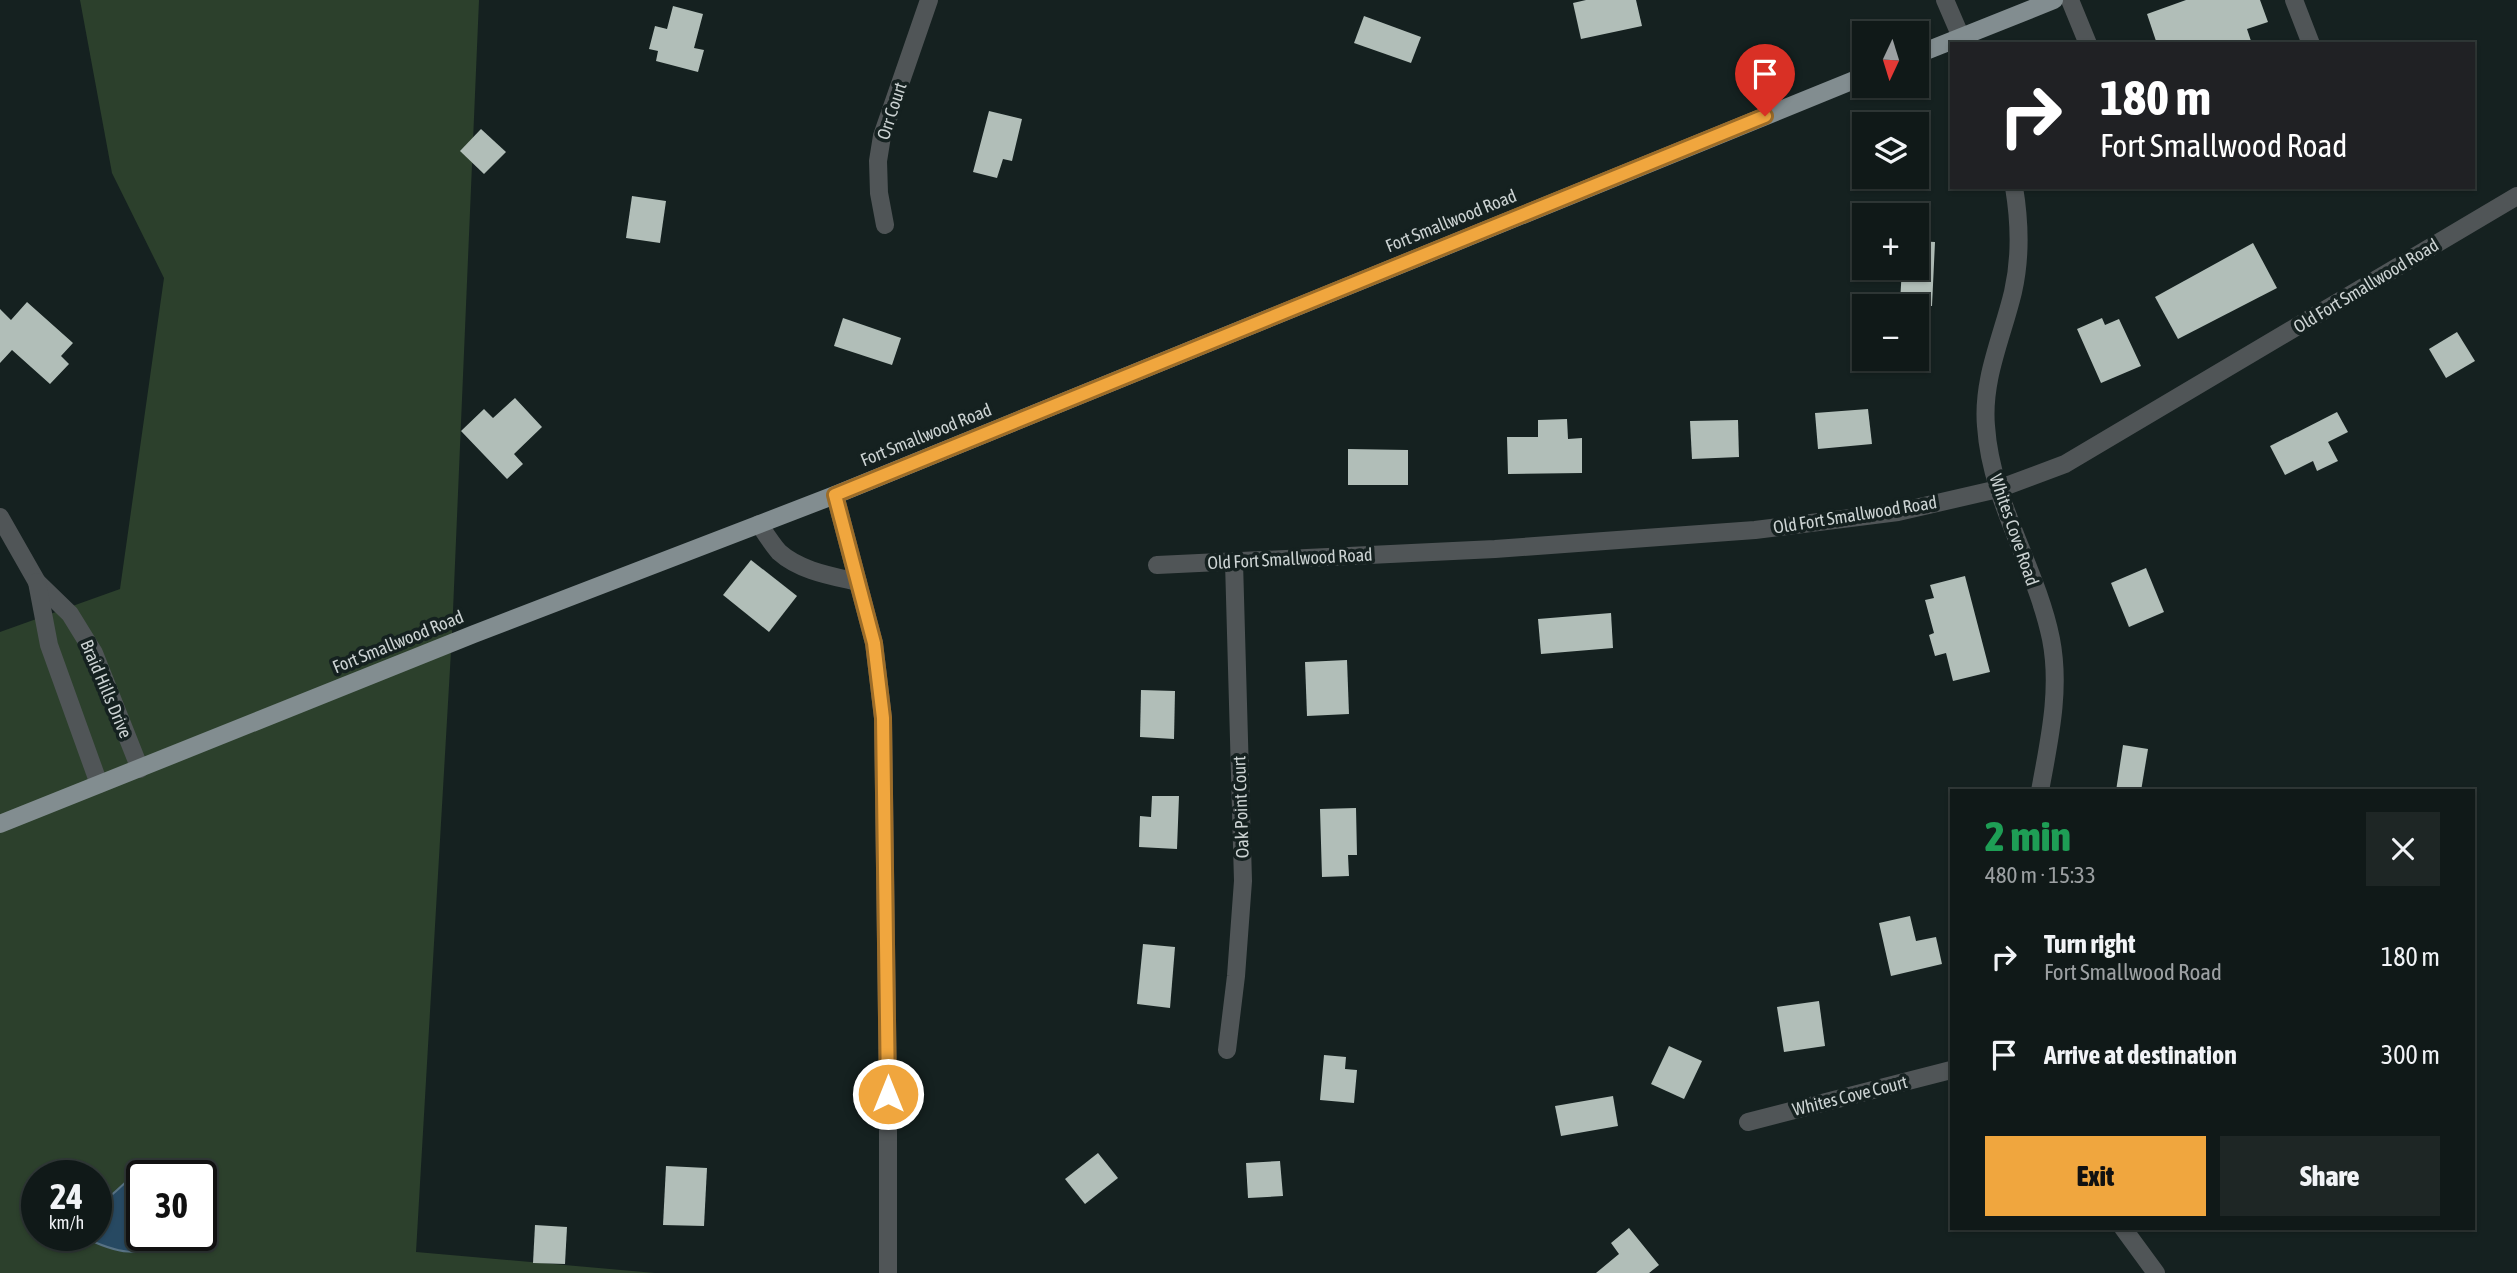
<!DOCTYPE html>
<meta charset="utf-8">
<style>
body{margin:0;font-family:"Asap Condensed",sans-serif;background:#1e2625;color:#f1f3f6;height:100vh;display:flex;flex-direction:column;font-size:26px;white-space:nowrap}
*{box-sizing:border-box;margin:0}
p{font-size:23px;color:#9ca0a2}
.icon{flex:none;width:38px;height:38px;fill:none;stroke:currentColor;stroke-width:2;stroke-linecap:round;stroke-linejoin:round}
.map{position:relative;flex:1;overflow:hidden}
.sheet{position:absolute;left:1950px;top:789px;width:525px;height:441px;display:flex;flex-direction:column;background:#101918;border-radius:0px;box-shadow:0 2px 5px #0004,0 0 0 2px #303837}
.sheet>*{flex:none}
.guide{position:absolute;left:1950px;top:42px;width:525px;height:147px;border-radius:0px;box-shadow:0 2px 5px #0004,0 0 0 2px #303837;background:#202124;color:#fff;overflow:hidden}
.needle{width:46px;rotate:184deg}
.controls{position:absolute;left:1852px;top:21px;display:grid;gap:14px}
.controls a{display:grid;place-items:center;width:77px;height:77px;border-radius:0px;background:#101918;box-shadow:0 2px 5px #0004,0 0 0 2px #303837;font-size:35px}
.speed{position:absolute;left:21px;top:1160px;display:flex;gap:14px;font-size:35px;font-weight:700;text-align:center}
.speed>*{display:grid;place-content:center;width:91px;height:91px;border-radius:50%;background:#101918;box-shadow:0 2px 5px #0004,0 0 0 2px #303837;line-height:1}
.speed small{font-size:18px;font-weight:400}
.speed .limit{border:4px solid #111;border-radius:10px;background:#fff;color:#111}
.pin{position:absolute;display:grid;place-items:center;width:60px;height:60px;color:#fff;margin:-72px -30px;border-radius:50% 50% 50% 0;rotate:-45deg;box-shadow:0 0 7px #0007}
.pin .icon{rotate:45deg}
.me{position:absolute;width:77px;margin:-38px;rotate:0deg;stroke-linejoin:round;filter:drop-shadow(0 0 5px #0008)}
.turn{display:flex;align-items:center;gap:24px;height:147px;padding:0 35px;font-size:32px}
.turn .icon{width:91px;height:91px;stroke-width:2.5}
.turn b{display:block;font-size:49px;line-height:60px}
.round{display:grid;place-items:center;flex:none;width:74px;height:74px;border-radius:0px;background:#1e2625}
.summary{display:flex;align-items:center;justify-content:space-between;height:119px;padding:0 35px}
h1{font-size:42px;font-weight:800;line-height:52px;color:#1e9e55}
.action{display:flex;gap:14px;margin-top:auto;padding:14px 35px}
.action a{flex:1;height:80px;border-radius:0px;background:#f0a63e;color:#111;font-size:28px;font-weight:800;line-height:80px;text-align:center}
.action a+a{background:#1e2625;color:#f1f3f6}
ul{padding:0;list-style:none}
li{display:flex;align-items:center;gap:21px;height:98px;padding:0 35px}
li div{flex:1}
li b{display:block;font-size:26px}
li em{font-style:normal}
.map>svg:first-child{display:block}
.green{fill:#2c402c;fill-rule:evenodd}
.water{fill:#274962;stroke:#587284;stroke-width:2}
.building{fill:#b1beb8}
.lines{fill:none;stroke-linecap:round;stroke-linejoin:round}
.minor{stroke:#505557;stroke-width:18}
.major{stroke:#828d90;stroke-width:18}
.route-casing{stroke:#9c6c28;stroke-width:18}
.route{stroke:#f0a63e;stroke-width:12}
.labels{text-anchor:middle;stroke-width:7;stroke-linejoin:round;paint-order:stroke}
.street-label{font-size:18px;fill:#ccd3d3;stroke:#152120}
</style>
<div class="map">
<svg width="2517" height="1273" viewBox="0 0 2517 1273">
<rect width="100%" height="100%" fill="#152120"/>
<path class="green" d="M 80,0 L 479,0 L 452,634 L 416,1252 L 655,1273 L 0,1273 L 0,632 L 120,589 L 164,278 L 112,173 ZM 37,1176 L 96,1176 L 96,1236 L 37,1236 ZM 142,1176 L 201,1176 L 201,1236 L 142,1236 Z"/>
<path class="water" d="M 148,1163 L 157,1176 L 142,1176 L 142,1236 L 174,1236 L 176,1241 C 136,1257 120,1255 81,1236 L 96,1236 L 96,1207 C 116,1194 129,1177 148,1163 Z"/>
<g class="building">
<path d="M 1586,0 L 1636,0 L 1642,26 L 1581,39 L 1573,3 Z"/>
<path d="M 2186,0 L 2260,0 L 2268,22 L 2247,29 L 2252,44 L 2157,44 L 2147,14 Z"/>
<path d="M 673,6 L 703,14 L 694,48 L 704,50 L 698,72 L 656,61 L 658,51 L 649,49 L 655,26 L 667,29 Z"/>
<path d="M 1364,16 L 1421,37 L 1411,63 L 1354,43 Z"/>
<path d="M 989,111 L 1022,119 L 1012,161 L 1003,159 L 997,178 L 973,172 Z"/>
<path d="M 481,129 L 506,152 L 484,174 L 460,151 Z"/>
<path d="M 632,196 L 666,201 L 660,243 L 626,238 Z"/>
<path d="M 1916,241 L 1935,242 L 1932,306 L 1906,306 L 1907,302 L 1900,302 L 1902,268 L 1916,268 Z"/>
<path d="M 2253,243 L 2277,288 L 2178,339 L 2155,297 Z"/>
<path d="M 27,302 L 73,343 L 61,356 L 69,364 L 50,384 L 12,350 L 0,363 L 0,309 L 11,320 Z"/>
<path d="M 843,318 L 901,338 L 892,365 L 834,346 Z"/>
<path d="M 2102,318 L 2105,325 L 2119,319 L 2141,366 L 2101,383 L 2077,329 Z"/>
<path d="M 2457,332 L 2475,361 L 2446,378 L 2429,349 Z"/>
<path d="M 515,398 L 542,427 L 514,454 L 523,464 L 507,479 L 461,431 L 484,409 L 493,418 Z"/>
<path d="M 1868,409 L 1872,444 L 1818,449 L 1815,413 Z"/>
<path d="M 2337,412 L 2348,432 L 2328,442 L 2338,461 L 2317,471 L 2313,461 L 2285,475 L 2270,446 Z"/>
<path d="M 1567,419 L 1568,439 L 1582,438 L 1582,473 L 1508,474 L 1507,437 L 1538,437 L 1538,420 Z"/>
<path d="M 1738,420 L 1739,457 L 1692,459 L 1690,421 Z"/>
<path d="M 1348,449 L 1408,450 L 1408,485 L 1348,485 Z"/>
<path d="M 751,560 L 797,596 L 769,632 L 723,595 Z"/>
<path d="M 2146,568 L 2164,612 L 2129,627 L 2111,583 Z"/>
<path d="M 1965,576 L 1990,672 L 1953,681 L 1946,653 L 1935,656 L 1929,635 L 1934,633 L 1925,600 L 1934,598 L 1930,585 Z"/>
<path d="M 1611,613 L 1613,648 L 1541,654 L 1538,619 Z"/>
<path d="M 1347,660 L 1349,714 L 1307,716 L 1305,662 Z"/>
<path d="M 1141,690 L 1175,691 L 1174,739 L 1140,737 Z"/>
<path d="M 2123,745 L 2148,749 L 2141,791 L 2116,791 Z"/>
<path d="M 1152,796 L 1179,796 L 1177,849 L 1139,847 L 1140,816 L 1151,817 Z"/>
<path d="M 1356,808 L 1357,855 L 1348,855 L 1349,876 L 1322,877 L 1320,809 Z"/>
<path d="M 1910,916 L 1916,941 L 1936,937 L 1942,964 L 1891,976 L 1879,923 Z"/>
<path d="M 1143,944 L 1175,947 L 1170,1008 L 1137,1004 Z"/>
<path d="M 1819,1001 L 1825,1046 L 1784,1052 L 1777,1007 Z"/>
<path d="M 1669,1046 L 1702,1061 L 1684,1099 L 1651,1084 Z"/>
<path d="M 1324,1055 L 1346,1057 L 1345,1069 L 1357,1070 L 1354,1103 L 1320,1100 Z"/>
<path d="M 1613,1096 L 1618,1126 L 1561,1136 L 1555,1106 Z"/>
<path d="M 1098,1153 L 1118,1178 L 1085,1204 L 1065,1179 Z"/>
<path d="M 1280,1161 L 1283,1196 L 1248,1198 L 1246,1163 Z"/>
<path d="M 666,1166 L 707,1168 L 704,1226 L 663,1225 Z"/>
<path d="M 535,1225 L 567,1227 L 565,1264 L 533,1263 Z"/>
<path d="M 1629,1228 L 1659,1265 L 1649,1273 L 1596,1273 L 1619,1254 L 1611,1243 Z"/>
</g>
<g class="lines">
<g class="minor">
<path d="M 1945,0 L 1964,44"/>
<path d="M 2070,0 L 2088,44"/>
<path d="M 2294,0 L 2311,44"/>
<path d="M 2014,187 C 2020,223 2021,257 2013,292 C 2002,338 1982,379 1986,426 C 1991,502 2036,566 2051,639 C 2061,690 2049,741 2040,791"/>
<path d="M 885,225 L 879,193 L 878,161 L 882,136 L 929,0"/>
<path d="M 835,495 L 874,643 L 883,718 L 888,1094 L 888,1273"/>
<path d="M 0,517 L 37,582 L 70,614 L 94,653 L 140,769"/>
<path d="M 759,524 C 765,533 772,544 779,552 C 800,571 832,576 858,582"/>
<path d="M 1157,565 L 1495,549 L 1755,530 L 1898,512 L 1998,489 L 2065,464 L 2517,196"/>
<path d="M 37,582 L 49,645 L 99,784"/>
<path d="M 1227,1050 L 1236,976 L 1243,881 L 1234,562"/>
<path d="M 1748,1122 L 1951,1070"/>
<path d="M 2123,1228 L 2156,1273"/>
</g>
<g class="major">
<path d="M 1916,55 L 2054,0"/>
<path d="M 0,824 L 474,634 L 835,495 L 1864,76"/>
</g>
</g>
<g class="lines">
<defs>
<path id="route" d="M 888,1094 L 883,718 L 874,643 L 835,495 L 1765,116"/>
</defs>
<use href="#route" class="route-casing"/>
<use href="#route" class="route"/>
</g>
<g class="labels">
<g class="street-label">
<text transform="translate(892 111) rotate(-72)" y="6">Orr Court</text>
<text transform="translate(1451 221) rotate(-22)" y="6">Fort Smallwood Road</text>
<text transform="translate(2366 286) rotate(-31)" y="6">Old Fort Smallwood Road</text>
<text transform="translate(926 435) rotate(-22)" y="6">Fort Smallwood Road</text>
<text transform="translate(1855 515) rotate(-9)" y="6">Old Fort Smallwood Road</text>
<text transform="translate(2014 530) rotate(71)" y="6">Whites Cove Road</text>
<text transform="translate(1290 559) rotate(-3)" y="6">Old Fort Smallwood Road</text>
<text transform="translate(398 642) rotate(-22)" y="6">Fort Smallwood Road</text>
<text transform="translate(106 689) rotate(67)" y="6">Braid Hills Drive</text>
<text transform="translate(1241 807) rotate(-92)" y="6">Oak Point Court</text>
<text transform="translate(1850 1096) rotate(-14)" y="6">Whites Cove Court</text>
</g>
</g>
</svg>
<div class="controls">
<a><svg class="needle" viewBox="-14 -14 28 28"><path d="M0-13l5 13h-10z" fill="#e53935"/><path d="M0 13l5-13h-10z" fill="#9ca0a2"/></svg></a>
<a><svg class="icon" aria-label="layers" viewBox="0 0 24 24"><path d="M12 4l9 5-9 5-9-5zM3 14l9 5 9-5"/></svg></a>
<a>+</a>
<a>−</a>
</div>
<div class="speed"><div>24<small>km/h</small></div><div class="limit">30</div></div>
<div class="pin" style="left:1765px;top:116px;background:#d93025"><svg class="icon" aria-label="arrive" viewBox="0 0 24 24"><path d="M6 21V4h12l-3 4 3 4H6"/></svg></div>
<svg class="me" style="left:888px;top:1094px" viewBox="-20 -20 40 40"><circle r="17" fill="#f0a63e" stroke="#fff" stroke-width="3"/><path d="M0-11L8 9 0 5-8 9z" fill="#fff"/></svg>
<div class="guide">
<div class="turn"><svg class="icon" aria-label="right" viewBox="0 0 24 24"><path d="M7 20v-9h11M14 6l5 5-5 5"/></svg><div><b>180 m</b>Fort Smallwood Road</div></div>
</div>
<section class="sheet">
<div class="summary"><div><h1>2 min</h1><p>480 m · 15:33</p></div><a class="round"><svg class="icon" aria-label="close" viewBox="0 0 24 24"><path d="M6 6l12 12M18 6L6 18"/></svg></a></div>
<ul>
<li><svg class="icon" aria-label="right" viewBox="0 0 24 24"><path d="M7 20v-9h11M14 6l5 5-5 5"/></svg><div><b>Turn right</b><p>Fort Smallwood Road</p></div><em>180 m</em></li>
<li><svg class="icon" aria-label="arrive" viewBox="0 0 24 24"><path d="M6 21V4h12l-3 4 3 4H6"/></svg><div><b>Arrive at destination</b></div><em>300 m</em></li>
</ul>
<div class="action"><a>Exit</a><a>Share</a></div>
</section>
</div>
